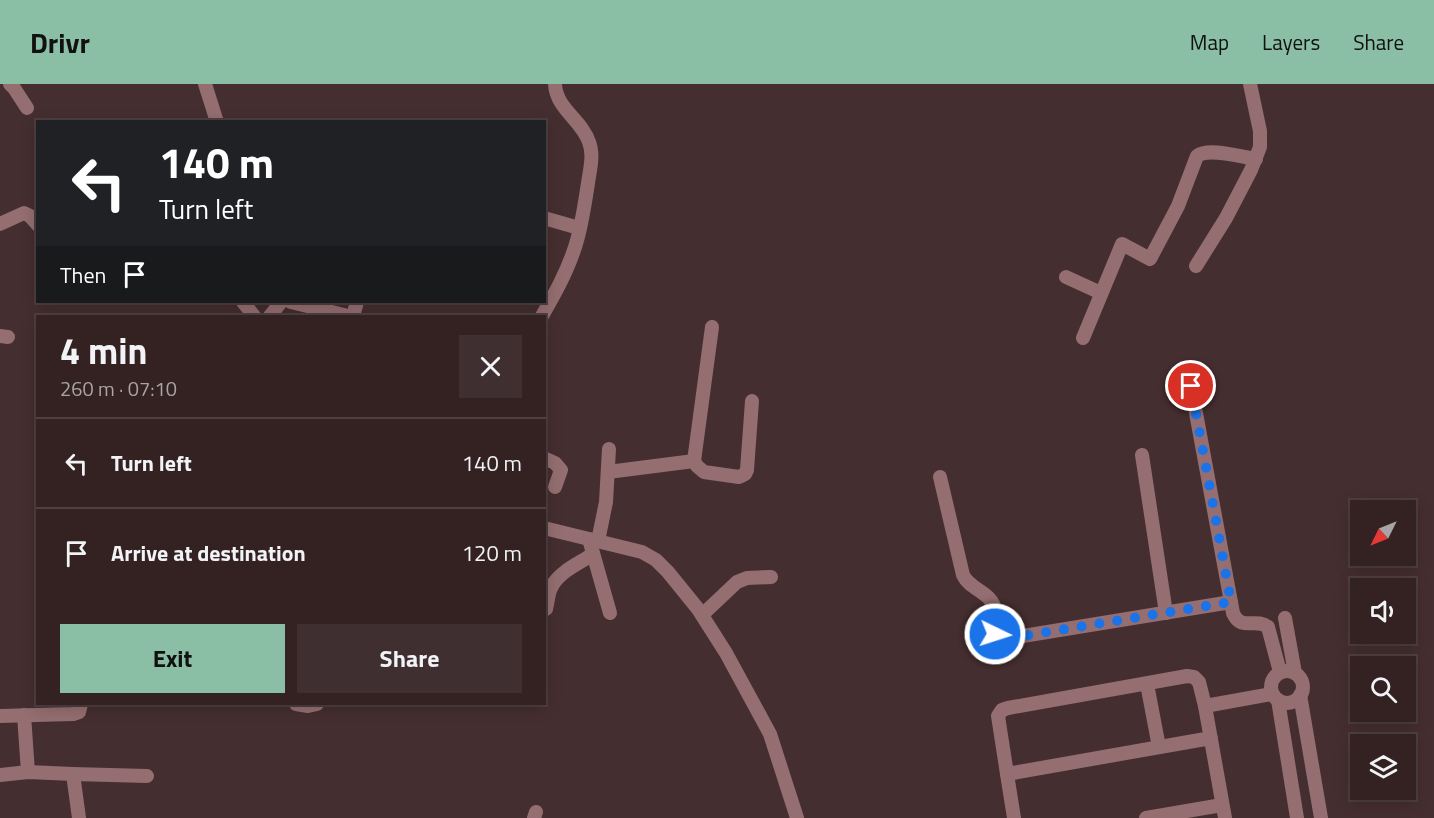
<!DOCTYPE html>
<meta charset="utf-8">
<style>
body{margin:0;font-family:"Titillium Web",sans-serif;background:#3f2f30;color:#f1f3f6;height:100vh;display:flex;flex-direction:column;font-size:22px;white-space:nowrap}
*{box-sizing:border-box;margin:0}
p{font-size:20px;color:#a9a4a6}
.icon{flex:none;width:33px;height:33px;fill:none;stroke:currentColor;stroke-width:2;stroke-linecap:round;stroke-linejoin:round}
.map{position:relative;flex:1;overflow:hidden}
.sheet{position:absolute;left:36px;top:231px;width:510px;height:390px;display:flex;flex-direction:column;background:#342223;border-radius:0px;box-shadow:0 3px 15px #0003,0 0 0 2px #4e3f41}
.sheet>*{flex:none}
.guide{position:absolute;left:36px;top:36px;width:510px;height:183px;border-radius:0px;box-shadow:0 3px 15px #0003,0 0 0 2px #4e3f41;background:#202124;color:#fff;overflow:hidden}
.needle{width:39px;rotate:227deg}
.buttons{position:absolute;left:1350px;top:416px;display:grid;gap:12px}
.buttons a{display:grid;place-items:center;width:66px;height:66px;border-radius:0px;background:#342223;box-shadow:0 3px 15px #0003,0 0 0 2px #4e3f41;font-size:30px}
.pin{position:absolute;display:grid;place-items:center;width:51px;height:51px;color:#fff;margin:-26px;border:3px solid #fff;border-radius:50%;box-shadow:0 2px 6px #0007}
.me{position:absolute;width:66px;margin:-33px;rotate:94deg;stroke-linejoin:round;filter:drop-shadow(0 0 4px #0008)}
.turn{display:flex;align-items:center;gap:21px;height:126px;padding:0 24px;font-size:27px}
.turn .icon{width:78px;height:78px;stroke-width:2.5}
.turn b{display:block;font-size:42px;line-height:51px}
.then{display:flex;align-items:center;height:57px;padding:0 24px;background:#0003;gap:12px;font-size:22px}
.round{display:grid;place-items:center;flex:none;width:63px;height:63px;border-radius:0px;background:#3f2f30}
.headline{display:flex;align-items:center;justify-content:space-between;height:102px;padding:0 24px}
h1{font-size:36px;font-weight:700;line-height:45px}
.primary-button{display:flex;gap:12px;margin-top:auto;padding:12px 24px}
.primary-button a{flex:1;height:69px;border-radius:0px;background:#8abfa5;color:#111;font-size:24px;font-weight:700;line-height:69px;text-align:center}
.primary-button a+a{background:#3f2f30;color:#f1f3f6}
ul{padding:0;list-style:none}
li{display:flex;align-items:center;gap:18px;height:90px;padding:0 24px;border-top:2px solid #4e3f41}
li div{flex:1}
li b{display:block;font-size:22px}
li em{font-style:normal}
header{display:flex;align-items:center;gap:36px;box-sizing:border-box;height:84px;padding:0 30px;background:#8abfa5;color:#111}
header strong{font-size:28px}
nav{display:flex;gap:33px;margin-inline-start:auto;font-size:21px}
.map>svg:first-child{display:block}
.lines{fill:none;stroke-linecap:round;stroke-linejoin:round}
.minor{stroke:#946e70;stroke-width:14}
.route{stroke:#1a73e8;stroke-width:10;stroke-dasharray:0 18}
</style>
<header>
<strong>Drivr</strong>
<nav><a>Map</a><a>Layers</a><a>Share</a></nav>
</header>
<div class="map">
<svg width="1434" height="734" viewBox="0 0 1434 734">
<rect width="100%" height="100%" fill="#452e2f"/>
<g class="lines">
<g class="minor">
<path d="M 10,0 L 14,4 L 27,24"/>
<path d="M 205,0 L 217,38"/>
<path d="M 544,134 L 579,144"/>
<path d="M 0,140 L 24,129 L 30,132 L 38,141"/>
<path d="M 1196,182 L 1226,134 L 1251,86 L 1260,63 L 1260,47 L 1250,0"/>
<path d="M 1066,193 L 1101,209"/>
<path d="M 243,218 L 254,232"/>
<path d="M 291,218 L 348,232"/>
<path d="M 270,232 L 281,218"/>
<path d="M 353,232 L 357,218"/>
<path d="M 542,232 C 554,211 566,190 574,166 C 581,147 585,119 588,99 C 590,85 594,71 589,58 C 582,36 556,25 555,0"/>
<path d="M 0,252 L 8,253"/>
<path d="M 1083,254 L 1122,160 L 1150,175 L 1178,122 L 1197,72 C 1209,63 1241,73 1256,75"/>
<path d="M 1191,302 L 1233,529 C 1241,548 1256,533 1268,543 L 1280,588"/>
<path d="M 1142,371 L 1166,529"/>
<path d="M 544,374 L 555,379 L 561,386 L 555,403"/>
<path d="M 694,377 L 697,382 L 704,388 L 739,393 L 745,390 L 747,386 L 752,317"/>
<path d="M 608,388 L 694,377 L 712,243"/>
<path d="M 940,393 L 963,491 C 970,506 992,508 995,526 C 996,534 994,542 995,550 L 999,555 L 1011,554 L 1231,518"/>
<path d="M 544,444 L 642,468 L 656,476 L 668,488 L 698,525 L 726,569 L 770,650 L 797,734"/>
<path d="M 589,455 L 610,529"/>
<path d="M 598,457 L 606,418 L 609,365"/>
<path d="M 546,525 C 548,518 548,508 552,502 C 560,487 580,479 593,470"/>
<path d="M 702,531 L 737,498 L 747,494 L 771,493"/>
<path d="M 1285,534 L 1295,589"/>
<circle cx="1287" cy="603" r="16"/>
<path d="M 1147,600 L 1159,663"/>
<path d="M 1300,611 L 1321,734"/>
<path d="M 1278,616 L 1297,734"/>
<path d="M 296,620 L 308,622 L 317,620"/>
<path d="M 1205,622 L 1272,610"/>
<path d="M 24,631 L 28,688"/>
<path d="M 0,632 L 73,630 L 79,628 L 81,620"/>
<path d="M 1211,654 L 1007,690 L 998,632 L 1002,626 L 1008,624 L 1187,592 L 1194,593 L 1199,598 L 1205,622 L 1225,734"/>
<path d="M 73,690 L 147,692"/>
<path d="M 1007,690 L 1014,734"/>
<path d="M 0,691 L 28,688 L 73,690 L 79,734"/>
<path d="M 534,734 L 536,728"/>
<path d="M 1146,734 L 1222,721"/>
</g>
</g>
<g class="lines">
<path class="route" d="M 995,550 L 999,555 L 1011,554 L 1231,518 L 1191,302"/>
</g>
</svg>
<div class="buttons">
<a><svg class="needle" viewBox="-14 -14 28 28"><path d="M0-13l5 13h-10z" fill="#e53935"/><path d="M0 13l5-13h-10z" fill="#a9a4a6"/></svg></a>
<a><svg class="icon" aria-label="sound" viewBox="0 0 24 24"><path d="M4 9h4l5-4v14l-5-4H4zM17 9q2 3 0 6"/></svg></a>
<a><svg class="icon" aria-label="search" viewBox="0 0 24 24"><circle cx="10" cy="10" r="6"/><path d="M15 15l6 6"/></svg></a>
<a><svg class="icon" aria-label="layers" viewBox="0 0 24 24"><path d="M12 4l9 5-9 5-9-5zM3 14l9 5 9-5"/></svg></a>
</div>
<div class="pin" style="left:1191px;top:302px;background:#d93025"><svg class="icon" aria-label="arrive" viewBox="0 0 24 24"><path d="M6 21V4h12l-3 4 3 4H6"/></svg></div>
<svg class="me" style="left:995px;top:550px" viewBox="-20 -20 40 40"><circle r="17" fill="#1a73e8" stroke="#fff" stroke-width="3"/><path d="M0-11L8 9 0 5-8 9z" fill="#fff"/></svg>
<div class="guide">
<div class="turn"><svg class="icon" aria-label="left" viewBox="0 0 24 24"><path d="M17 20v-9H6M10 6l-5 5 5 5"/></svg><div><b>140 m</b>Turn left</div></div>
<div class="then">Then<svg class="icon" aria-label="arrive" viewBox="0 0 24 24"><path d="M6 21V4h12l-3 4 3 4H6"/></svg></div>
</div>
<section class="sheet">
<div class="headline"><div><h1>4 min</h1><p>260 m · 07:10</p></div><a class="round"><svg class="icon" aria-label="close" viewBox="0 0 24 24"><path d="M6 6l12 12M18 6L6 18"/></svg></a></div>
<ul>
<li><svg class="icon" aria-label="left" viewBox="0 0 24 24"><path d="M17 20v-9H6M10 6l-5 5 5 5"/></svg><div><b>Turn left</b></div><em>140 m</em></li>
<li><svg class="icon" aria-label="arrive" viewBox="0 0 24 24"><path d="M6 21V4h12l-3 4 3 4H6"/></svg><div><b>Arrive at destination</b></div><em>120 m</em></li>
</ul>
<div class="primary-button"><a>Exit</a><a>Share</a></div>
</section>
</div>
